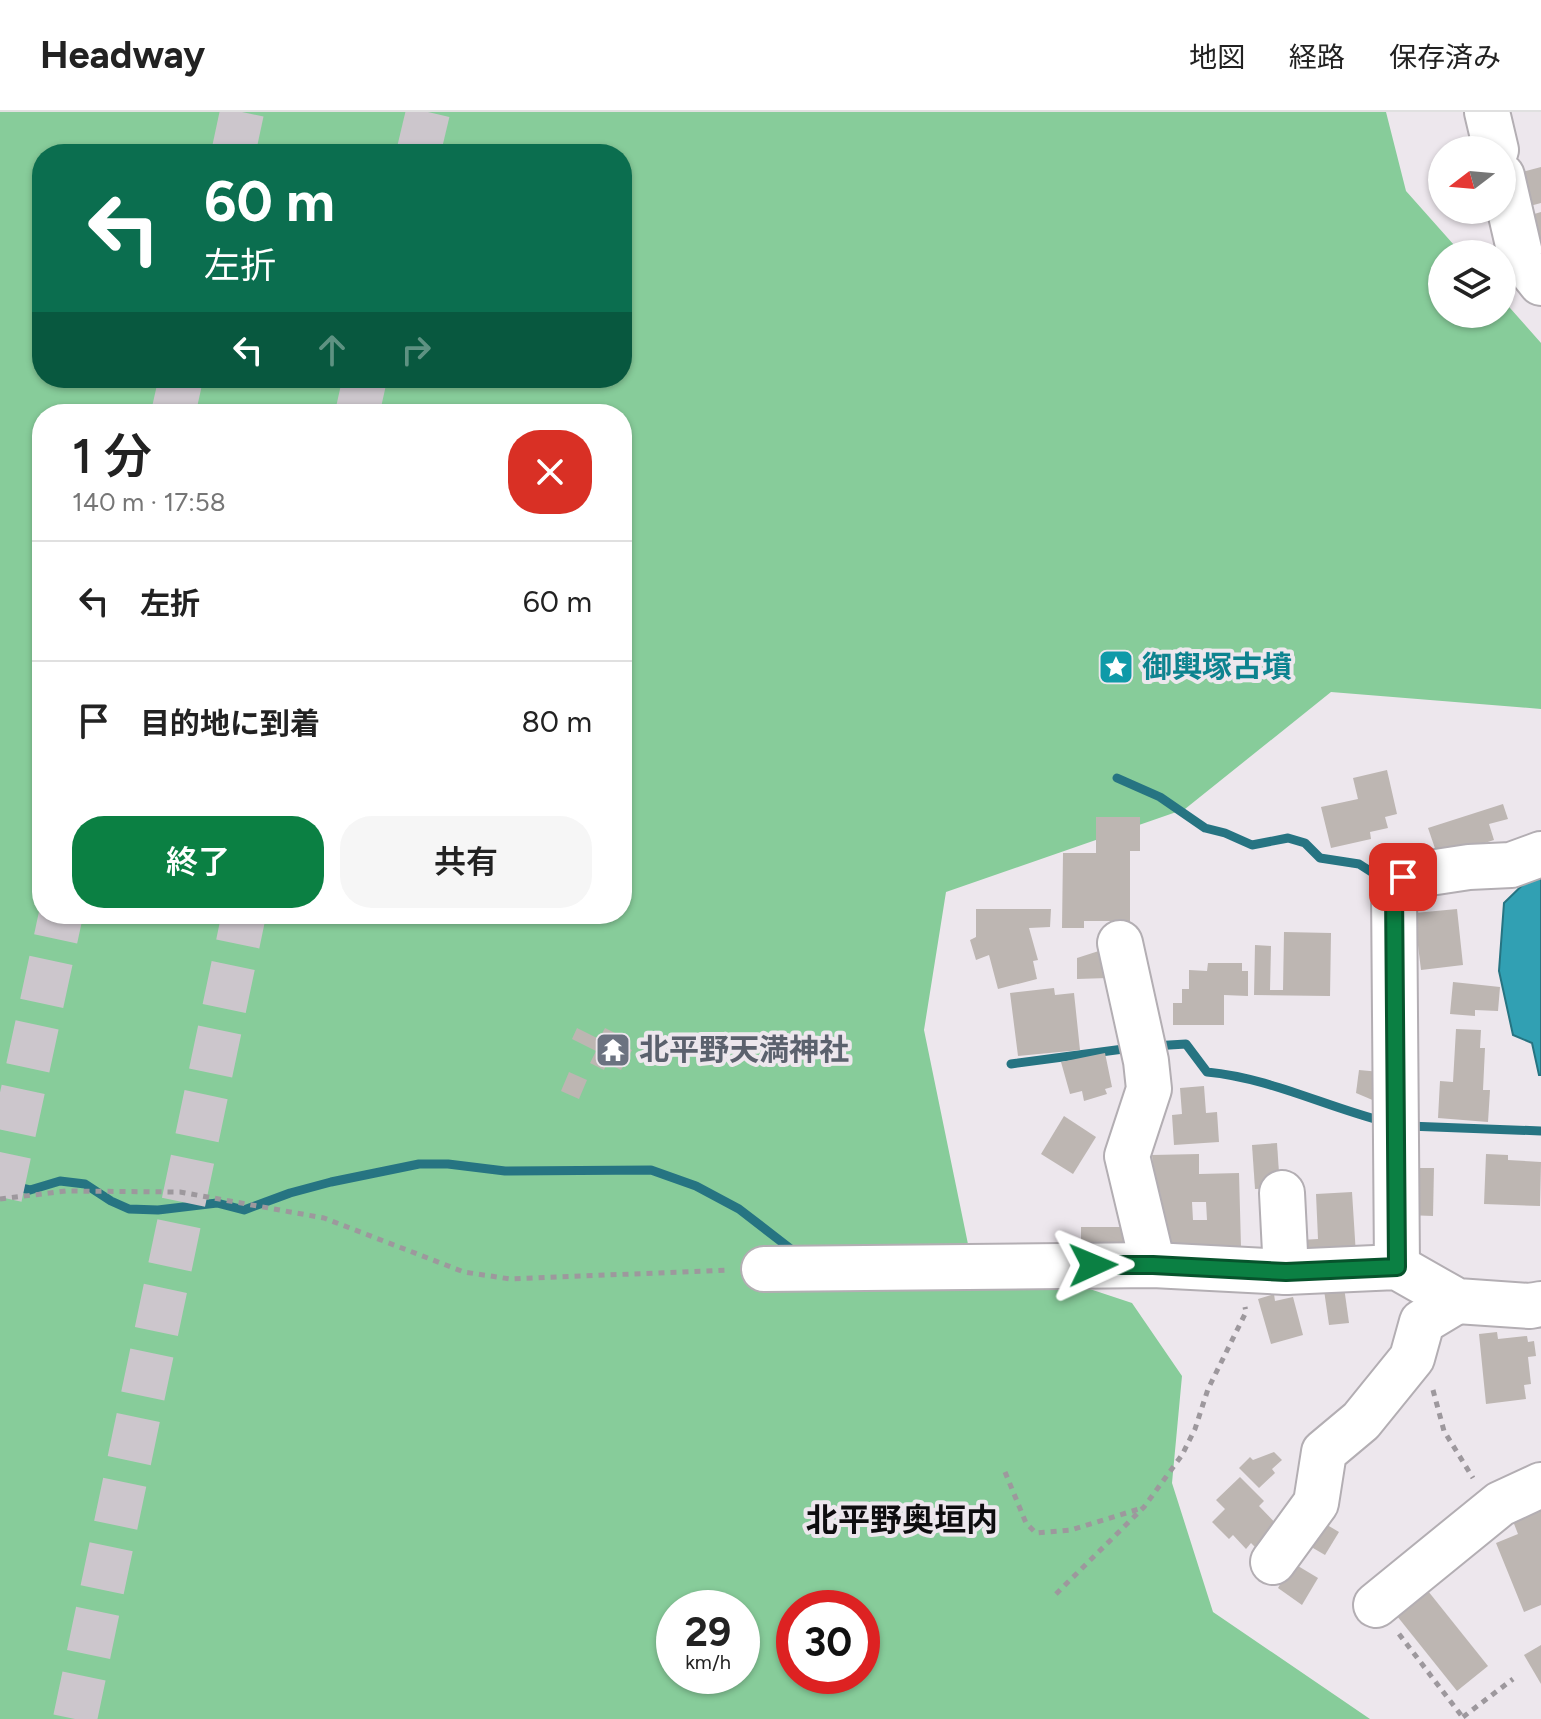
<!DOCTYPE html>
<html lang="ja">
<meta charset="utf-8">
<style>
body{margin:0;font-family:Figtree,"Noto Sans JP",sans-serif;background:#f6f6f6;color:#222;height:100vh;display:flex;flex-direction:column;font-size:30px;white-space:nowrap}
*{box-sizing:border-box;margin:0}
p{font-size:26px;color:#767676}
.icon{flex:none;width:44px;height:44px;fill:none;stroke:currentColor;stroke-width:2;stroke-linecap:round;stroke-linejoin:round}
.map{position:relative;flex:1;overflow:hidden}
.drawer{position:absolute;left:32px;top:292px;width:600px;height:520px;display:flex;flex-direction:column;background:#fff;border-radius:32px;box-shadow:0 2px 6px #0004}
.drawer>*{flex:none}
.top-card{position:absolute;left:32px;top:32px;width:600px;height:244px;border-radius:32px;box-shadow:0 2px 6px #0004;background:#0b6e4f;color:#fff;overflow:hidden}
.needle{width:52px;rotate:254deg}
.controls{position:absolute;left:1428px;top:24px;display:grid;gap:16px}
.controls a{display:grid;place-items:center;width:88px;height:88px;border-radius:50%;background:#fff;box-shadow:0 2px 6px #0004;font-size:40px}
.speed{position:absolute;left:656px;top:1478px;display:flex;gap:16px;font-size:40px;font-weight:700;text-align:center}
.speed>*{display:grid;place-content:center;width:104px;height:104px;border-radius:50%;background:#fff;box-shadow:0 2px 6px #0004;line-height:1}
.speed small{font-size:20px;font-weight:400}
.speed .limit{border:12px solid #d22;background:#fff;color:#111}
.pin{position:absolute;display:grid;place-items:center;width:68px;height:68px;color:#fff;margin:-34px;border-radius:16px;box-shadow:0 4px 12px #0006}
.me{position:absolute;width:88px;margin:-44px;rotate:89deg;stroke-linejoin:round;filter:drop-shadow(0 0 6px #0008)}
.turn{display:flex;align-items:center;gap:28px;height:168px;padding:0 40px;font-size:36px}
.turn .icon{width:104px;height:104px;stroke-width:2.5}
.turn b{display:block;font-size:56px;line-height:68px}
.lanes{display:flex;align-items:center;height:76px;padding:0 40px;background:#0003;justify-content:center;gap:40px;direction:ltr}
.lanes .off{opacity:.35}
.round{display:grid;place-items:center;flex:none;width:84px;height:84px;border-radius:32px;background:#f6f6f6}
.head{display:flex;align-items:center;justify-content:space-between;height:136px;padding:0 40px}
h1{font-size:48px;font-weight:600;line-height:60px}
.primary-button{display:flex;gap:16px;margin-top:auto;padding:16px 40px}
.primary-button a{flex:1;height:92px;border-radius:32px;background:#0b8043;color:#fff;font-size:32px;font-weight:600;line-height:92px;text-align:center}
.primary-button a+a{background:#f6f6f6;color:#222}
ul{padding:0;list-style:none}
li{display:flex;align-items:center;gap:24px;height:120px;padding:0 40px;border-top:2px solid #e0e0e0}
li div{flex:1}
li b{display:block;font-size:30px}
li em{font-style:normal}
header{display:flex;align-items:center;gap:48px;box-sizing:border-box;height:112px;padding:0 40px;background:#fff;border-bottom:2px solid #e0e0e0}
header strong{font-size:38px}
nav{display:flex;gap:44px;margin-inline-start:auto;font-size:28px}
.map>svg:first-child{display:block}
.forest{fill:#87cc9a;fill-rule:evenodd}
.water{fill:#31a0b3;stroke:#267482;stroke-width:2}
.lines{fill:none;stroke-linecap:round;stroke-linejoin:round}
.stream{stroke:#267482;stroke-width:9}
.building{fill:#bdb6b2;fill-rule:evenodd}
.highway-tunnel{stroke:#ccc6cc;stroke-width:44;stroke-dasharray:44 22;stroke-linecap:butt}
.minor-casing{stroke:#b3aeb3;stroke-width:48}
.path{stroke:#9d989d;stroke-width:5;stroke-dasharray:6 6;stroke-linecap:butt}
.minor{stroke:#fff;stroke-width:44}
.route-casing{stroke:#07532c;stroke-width:20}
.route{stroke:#0b8043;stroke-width:14}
.labels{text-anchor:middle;stroke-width:8;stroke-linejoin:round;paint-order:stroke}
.culture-label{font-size:30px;font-weight:bold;fill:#0d838f;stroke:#ede7ed;text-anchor:start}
.worship-label{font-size:30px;font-weight:bold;fill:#5b616d;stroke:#ede7ed;text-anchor:start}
.neighbourhood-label{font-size:32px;font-weight:bold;fill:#0e0d0f;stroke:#ede7ed}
</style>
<header>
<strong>Headway</strong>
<nav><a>地図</a><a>経路</a><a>保存済み</a></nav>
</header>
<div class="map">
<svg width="1541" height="1607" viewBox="0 0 1541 1607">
<rect width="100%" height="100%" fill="#ede7ed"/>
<path class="forest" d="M 0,0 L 1386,0 L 1406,79 L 1462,142 L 1442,142 L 1442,202 L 1502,202 L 1502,187 L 1541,231 L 1541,597 L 1331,580 L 1185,697 L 946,780 L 924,918 L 969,1137 L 1132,1191 L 1182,1264 L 1172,1371 L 1213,1500 L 1370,1607 L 0,1607 ZM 42,42 L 622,42 L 622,266 L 42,266 ZM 42,302 L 622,302 L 622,802 L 42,802 ZM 674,1496 L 742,1496 L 742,1564 L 674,1564 ZM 794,1496 L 862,1496 L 862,1564 L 794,1564 Z"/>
<path class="water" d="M 1541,755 L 1541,963 L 1539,963 L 1532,931 L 1513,923 L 1499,859 L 1504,791 Z"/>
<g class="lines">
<g class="stream">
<path d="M 1117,666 L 1160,685 L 1205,716 L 1225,721 L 1252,733 L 1288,726 L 1305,731 L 1320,746 L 1359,752 L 1384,768"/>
<path d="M 1153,934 L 1186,932 L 1207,960 C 1270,966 1326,995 1386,1010"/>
<path d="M 1011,952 L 1131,936"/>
<path d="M 1408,1014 L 1541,1019"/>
<path d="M 0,1071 L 30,1078 L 60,1069 L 85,1072 L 111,1089 L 129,1097 L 158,1098 L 217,1091 L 244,1098 L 290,1081 L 331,1070 L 419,1052 L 448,1052 L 505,1059 L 651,1058 L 696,1074 L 739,1097 L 796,1141"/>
</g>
</g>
<g class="building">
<path d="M 1541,55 L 1541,91 L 1526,95 L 1522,60 Z"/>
<path d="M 1541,100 L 1541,144 L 1524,105 Z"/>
<path d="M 1387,658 L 1397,702 L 1385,705 L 1388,716 L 1370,720 L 1371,727 L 1331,736 L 1321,695 L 1358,687 L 1353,666 Z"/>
<path d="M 1503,692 L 1508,707 L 1489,712 L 1494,728 L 1466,737 L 1440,751 L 1428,716 Z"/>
<path d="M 1096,705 L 1140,705 L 1140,739 L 1130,739 L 1130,809 L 1084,809 L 1084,816 L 1062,816 L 1063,741 L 1096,741 Z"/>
<path d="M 976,797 L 1051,797 L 1050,815 L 1029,816 L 1038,848 L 1033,849 L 1037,867 L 998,877 L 989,843 L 976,848 L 970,828 L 976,825 Z"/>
<path d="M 1457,797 L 1463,853 L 1421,858 L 1417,825 L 1407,826 L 1404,802 Z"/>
<path d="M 1284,820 L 1331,821 L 1330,884 L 1254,883 L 1255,833 L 1271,834 L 1270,878 L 1283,878 Z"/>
<path d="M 1105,837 L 1108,866 L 1077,867 L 1077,846 Z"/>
<path d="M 1208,851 L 1242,851 L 1242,859 L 1248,859 L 1248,884 L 1224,883 L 1224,913 L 1173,913 L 1173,891 L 1182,891 L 1182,877 L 1189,877 L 1189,858 L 1207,859 Z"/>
<path d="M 1453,870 L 1500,875 L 1498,899 L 1475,898 L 1475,904 L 1450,902 Z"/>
<path d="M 1054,876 L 1055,883 L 1074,881 L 1080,938 L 1018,944 L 1010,881 Z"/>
<path d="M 577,916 L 599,927 L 605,916 L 621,924 L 618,931 L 632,938 L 621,958 L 607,951 L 604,958 L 590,951 L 596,939 L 572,927 Z"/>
<path d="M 1456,917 L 1481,918 L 1480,936 L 1485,936 L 1483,978 L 1490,978 L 1488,1010 L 1438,1006 L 1440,969 L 1453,970 Z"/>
<path d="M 1105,941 L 1112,975 L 1105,977 L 1107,982 L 1084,989 L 1082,979 L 1070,982 L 1061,950 Z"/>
<path d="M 1359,958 L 1391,961 L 1389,995 L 1356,981 Z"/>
<path d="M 569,960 L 587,968 L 579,987 L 561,979 Z"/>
<path d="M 1204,974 L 1206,1001 L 1217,1000 L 1219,1030 L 1174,1033 L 1172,1003 L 1182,1002 L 1180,976 Z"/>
<path d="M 1064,1004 L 1096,1025 L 1073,1062 L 1041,1042 Z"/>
<path d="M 1277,1031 L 1280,1076 L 1255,1077 L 1252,1033 Z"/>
<path d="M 1199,1042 L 1199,1062 L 1239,1061 L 1241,1135 L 1162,1137 L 1160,1079 L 1154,1079 L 1152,1043 ZM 1192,1090 L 1206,1090 L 1207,1108 L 1193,1108 Z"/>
<path d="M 1486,1042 L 1508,1043 L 1508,1048 L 1541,1050 L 1540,1094 L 1484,1092 Z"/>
<path d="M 1409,1056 L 1434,1056 L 1433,1104 L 1407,1103 Z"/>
<path d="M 1352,1080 L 1356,1143 L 1292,1140 L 1300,1128 L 1318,1127 L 1316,1082 Z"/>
<path d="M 1081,1115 L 1124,1115 L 1124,1141 L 1081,1142 Z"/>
<path d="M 1344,1175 L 1349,1211 L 1329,1213 L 1324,1178 Z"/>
<path d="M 1274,1182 L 1275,1189 L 1293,1185 L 1303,1223 L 1271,1232 L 1258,1187 Z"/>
<path d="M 1497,1220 L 1498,1227 L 1527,1224 L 1528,1230 L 1534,1229 L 1536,1244 L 1528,1245 L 1531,1272 L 1524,1273 L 1526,1287 L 1486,1292 L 1479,1222 Z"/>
<path d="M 1274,1340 L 1282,1348 L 1272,1357 L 1275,1361 L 1259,1376 L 1239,1356 L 1250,1345 L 1253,1348 Z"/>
<path d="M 1240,1365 L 1264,1389 L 1259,1394 L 1287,1423 L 1265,1445 L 1251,1431 L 1246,1437 L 1233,1423 L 1229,1427 L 1212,1410 L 1225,1397 L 1216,1388 Z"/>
<path d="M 1541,1386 L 1541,1493 L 1524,1500 L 1496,1431 L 1518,1422 L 1509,1399 Z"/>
<path d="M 1317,1407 L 1339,1420 L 1325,1443 L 1301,1429 Z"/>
<path d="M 1293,1451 L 1318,1466 L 1302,1493 L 1278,1476 Z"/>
<path d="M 1420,1469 L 1488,1554 L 1457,1579 L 1389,1494 Z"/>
<path d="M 1541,1533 L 1541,1572 L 1524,1543 Z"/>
</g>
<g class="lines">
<g class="highway-tunnel">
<path d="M 233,42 L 242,0"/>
<path d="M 418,42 L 428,0"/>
<path d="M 173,302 L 181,266"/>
<path d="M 357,302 L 365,266"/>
<path d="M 0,1085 L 61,802"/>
<path d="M 75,1607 L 244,802"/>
</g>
<defs>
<g id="minor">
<path d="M 1487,0 L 1496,38"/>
<path d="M 1502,64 L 1521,146 L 1541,171"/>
<path d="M 1120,831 L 1146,949 L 1149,977 L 1127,1044 L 1153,1153"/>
<path d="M 1282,1081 L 1286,1160"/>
<path d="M 1397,1155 L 1394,776 L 1403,765 L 1469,755 L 1511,753 L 1541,742"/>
<path d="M 764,1157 L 1153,1153 L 1286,1160 L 1397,1155 L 1457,1189 L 1530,1194 L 1541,1192"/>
<path d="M 1273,1450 L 1316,1391 L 1324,1340 L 1361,1309 L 1412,1246 L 1422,1210 L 1457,1189"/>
<path d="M 1376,1493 L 1500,1392 L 1541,1373"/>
</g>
</defs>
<use href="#minor" class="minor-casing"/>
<g class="path">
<path d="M 0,1087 L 66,1079 L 180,1080 L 324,1106 L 464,1160 L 510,1167 L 729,1158"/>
<path d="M 1433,1278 L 1444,1319 L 1473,1366"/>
<path d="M 1005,1360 L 1026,1411 L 1036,1421 L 1071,1418 L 1139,1397"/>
<path d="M 1056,1482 L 1144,1395 L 1182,1343 L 1195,1317 L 1208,1277 L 1246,1200 L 1245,1195"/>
<path d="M 1399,1522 L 1464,1607"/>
<path d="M 1463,1605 L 1513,1567"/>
</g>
<use href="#minor" class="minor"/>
</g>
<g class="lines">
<defs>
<path id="route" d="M 1093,1153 L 1153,1153 L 1286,1160 L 1397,1155 L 1394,776 L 1403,765"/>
</defs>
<use href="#route" class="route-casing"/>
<use href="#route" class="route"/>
</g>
<defs>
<symbol id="sight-square" viewBox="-11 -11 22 22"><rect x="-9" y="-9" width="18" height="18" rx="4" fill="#0f9aa8" stroke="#ede7ed"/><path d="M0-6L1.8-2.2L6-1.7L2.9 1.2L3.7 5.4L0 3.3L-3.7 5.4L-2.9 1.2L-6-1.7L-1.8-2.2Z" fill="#fff"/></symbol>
<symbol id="temple-square" viewBox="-11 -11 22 22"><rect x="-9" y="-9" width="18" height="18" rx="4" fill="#6b7280" stroke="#ede7ed"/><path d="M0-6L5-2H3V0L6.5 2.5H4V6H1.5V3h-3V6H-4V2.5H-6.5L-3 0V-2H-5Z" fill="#fff"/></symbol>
</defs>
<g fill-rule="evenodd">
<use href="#sight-square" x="1096" y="535" width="40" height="40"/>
<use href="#temple-square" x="593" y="918" width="40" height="40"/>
</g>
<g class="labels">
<g class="culture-label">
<text x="1142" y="565">御輿塚古墳</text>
</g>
<g class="worship-label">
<text x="639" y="948">北平野天満神社</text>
</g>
<g class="neighbourhood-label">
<text x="902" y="1419">北平野奥垣内</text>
</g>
</g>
</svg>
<div class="controls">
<a><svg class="needle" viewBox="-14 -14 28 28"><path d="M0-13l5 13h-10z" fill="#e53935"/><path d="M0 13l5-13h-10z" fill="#767676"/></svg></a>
<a><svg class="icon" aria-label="layers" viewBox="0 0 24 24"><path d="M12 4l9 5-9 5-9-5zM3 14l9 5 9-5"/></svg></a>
</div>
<div class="speed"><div>29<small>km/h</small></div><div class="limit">30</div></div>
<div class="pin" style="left:1403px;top:765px;background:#d93025"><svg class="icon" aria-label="arrive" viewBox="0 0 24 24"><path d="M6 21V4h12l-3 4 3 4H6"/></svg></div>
<svg class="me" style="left:1093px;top:1153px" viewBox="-20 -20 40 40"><path d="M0-17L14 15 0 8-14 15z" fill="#0b8043" stroke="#fff" stroke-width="4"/></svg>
<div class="top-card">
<div class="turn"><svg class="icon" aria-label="left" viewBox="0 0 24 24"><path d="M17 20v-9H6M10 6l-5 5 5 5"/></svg><div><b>60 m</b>左折</div></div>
<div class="lanes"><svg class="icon" aria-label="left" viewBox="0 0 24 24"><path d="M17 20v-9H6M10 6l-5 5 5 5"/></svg><svg class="icon off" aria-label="ahead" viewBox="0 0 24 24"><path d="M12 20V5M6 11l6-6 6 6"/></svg><svg class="icon off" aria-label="right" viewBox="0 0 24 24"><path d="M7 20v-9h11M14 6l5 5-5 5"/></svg></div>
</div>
<section class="drawer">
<div class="head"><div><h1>1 分</h1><p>140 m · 17:58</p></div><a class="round" style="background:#d93025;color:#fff"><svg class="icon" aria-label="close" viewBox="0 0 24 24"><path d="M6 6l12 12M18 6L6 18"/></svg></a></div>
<ul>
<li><svg class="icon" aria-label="left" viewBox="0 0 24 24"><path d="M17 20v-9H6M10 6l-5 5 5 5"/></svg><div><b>左折</b></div><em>60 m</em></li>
<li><svg class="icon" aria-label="arrive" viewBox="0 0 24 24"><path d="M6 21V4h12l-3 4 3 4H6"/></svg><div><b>目的地に到着</b></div><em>80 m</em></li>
</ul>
<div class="primary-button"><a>終了</a><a>共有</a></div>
</section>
</div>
